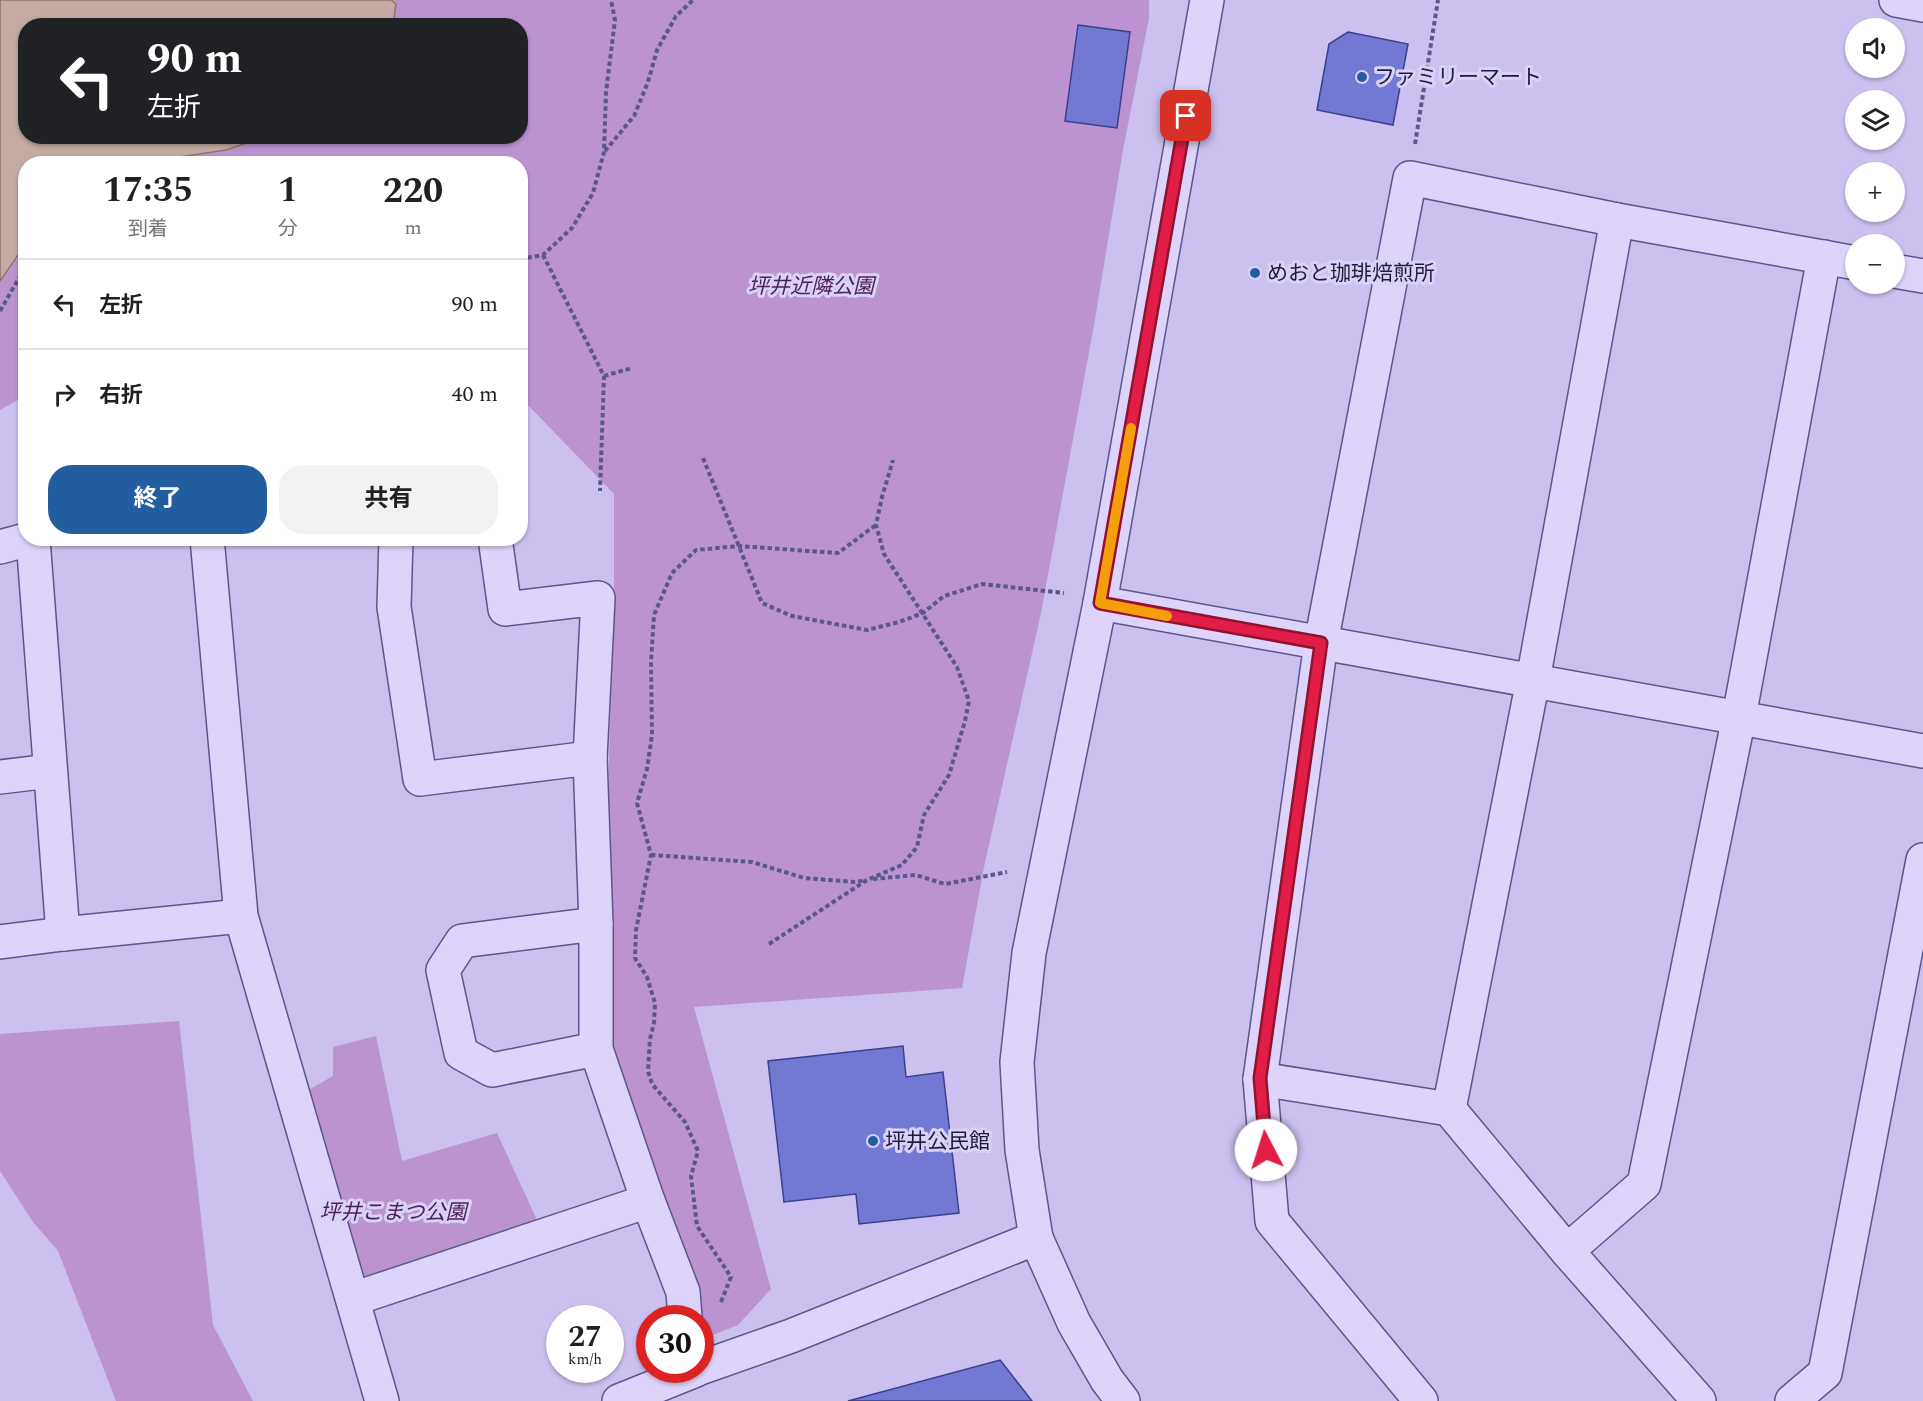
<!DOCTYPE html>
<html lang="ja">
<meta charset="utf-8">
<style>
body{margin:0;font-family:Spectral,"Noto Sans JP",serif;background:#f2f2f2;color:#202124;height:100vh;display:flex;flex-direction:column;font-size:22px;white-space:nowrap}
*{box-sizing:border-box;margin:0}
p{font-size:20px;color:#757577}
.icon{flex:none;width:33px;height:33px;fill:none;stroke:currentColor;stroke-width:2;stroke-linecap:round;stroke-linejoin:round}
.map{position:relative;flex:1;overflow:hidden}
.sheet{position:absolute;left:18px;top:156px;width:510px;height:390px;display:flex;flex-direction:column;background:#fff;border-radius:24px;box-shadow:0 2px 4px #0004}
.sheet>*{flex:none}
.banner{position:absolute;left:18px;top:18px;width:510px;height:126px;border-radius:24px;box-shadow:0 2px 4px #0004;background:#202124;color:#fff;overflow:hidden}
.controls{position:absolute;left:1845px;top:18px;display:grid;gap:12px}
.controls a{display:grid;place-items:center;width:60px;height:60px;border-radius:50%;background:#fff;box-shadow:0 2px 4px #0004;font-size:30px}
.speed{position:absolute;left:546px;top:1305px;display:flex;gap:12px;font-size:30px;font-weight:700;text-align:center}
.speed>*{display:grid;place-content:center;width:78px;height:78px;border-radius:50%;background:#fff;box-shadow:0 2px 4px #0004;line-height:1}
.speed small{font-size:15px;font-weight:400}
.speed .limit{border:9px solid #d22;background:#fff;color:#111}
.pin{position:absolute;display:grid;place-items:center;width:51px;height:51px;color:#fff;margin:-26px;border-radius:12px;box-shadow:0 3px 9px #0006}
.me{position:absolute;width:66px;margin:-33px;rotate:355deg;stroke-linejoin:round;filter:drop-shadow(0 0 4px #0008)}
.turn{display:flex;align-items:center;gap:21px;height:126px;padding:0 30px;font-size:27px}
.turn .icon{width:78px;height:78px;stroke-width:2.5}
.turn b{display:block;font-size:42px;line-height:51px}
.eta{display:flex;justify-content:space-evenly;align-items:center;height:102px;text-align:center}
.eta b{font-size:36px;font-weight:700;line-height:42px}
.button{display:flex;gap:12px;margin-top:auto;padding:12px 30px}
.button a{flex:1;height:69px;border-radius:24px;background:#225da0;color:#fff;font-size:24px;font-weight:700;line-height:69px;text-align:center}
.button a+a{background:#f2f2f2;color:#202124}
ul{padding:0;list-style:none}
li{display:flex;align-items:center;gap:18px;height:90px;padding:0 30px;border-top:2px solid #e0e0e0}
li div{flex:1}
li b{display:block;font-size:22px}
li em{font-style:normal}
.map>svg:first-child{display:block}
.green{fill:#bb93d0}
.water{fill:#c3aba4;stroke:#92756a;stroke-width:1.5}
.building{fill:#7378d3;stroke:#3a408d;stroke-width:1.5}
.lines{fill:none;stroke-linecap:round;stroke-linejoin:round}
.minor-casing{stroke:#5a578c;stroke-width:36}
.path{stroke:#5a578c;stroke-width:4;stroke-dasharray:4.5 3;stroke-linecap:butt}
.minor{stroke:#ded4fb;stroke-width:33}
.route-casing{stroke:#92132f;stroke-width:15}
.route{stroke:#e11d48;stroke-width:10}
.slow{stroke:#f59e0b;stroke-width:10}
.poi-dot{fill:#225da0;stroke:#dad1f8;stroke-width:2}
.labels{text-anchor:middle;stroke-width:6;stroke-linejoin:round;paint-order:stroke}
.poi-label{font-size:21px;fill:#1d1c3b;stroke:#dad1f8;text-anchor:start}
.park-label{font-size:21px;font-style:italic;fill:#4d2159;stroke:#dad1f8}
</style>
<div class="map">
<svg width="1923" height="1401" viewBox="0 0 1923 1401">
<rect width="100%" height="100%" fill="#ccc0f1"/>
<g class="green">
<path d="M 391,0 L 1149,0 L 1149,18 L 1123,150 L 1094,325 L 1041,613 L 984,867 L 962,988 L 694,1007 L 771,1289 L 738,1325 L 701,1340 L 700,1318 L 601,1040 L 614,586 L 614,494 L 525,402 L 521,401 L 520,164 L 139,164 L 226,150 L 264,137 L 520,136 L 520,26 L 393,25 L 396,5 Z"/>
<path d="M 25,245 L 25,396 L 0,410 L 0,281 Z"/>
<path d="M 179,1021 L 213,1325 L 253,1401 L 116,1401 L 58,1251 L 33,1222 L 0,1171 L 0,1034 Z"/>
<path d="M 376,1036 L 402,1161 L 497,1133 L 537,1220 L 359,1279 L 305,1092 L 333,1076 L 333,1047 Z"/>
</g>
<path class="water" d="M 0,0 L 391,0 L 396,4 L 393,25 L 26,26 L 26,136 L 264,137 L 226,150 L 139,163 L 26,164 L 25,245 L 0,281 Z"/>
<g class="building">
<path d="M 1078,25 L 1130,32 L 1117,128 L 1065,121 Z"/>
<path d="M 1348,32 L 1408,44 L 1393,125 L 1317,110 L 1329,44 Z"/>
<path d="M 903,1046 L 906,1077 L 943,1072 L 959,1213 L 859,1224 L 856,1194 L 784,1202 L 768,1061 Z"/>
<path d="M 1000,1360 L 1032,1401 L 848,1401 Z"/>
</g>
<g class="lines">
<defs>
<g id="minor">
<path d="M 1896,0 L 1923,5"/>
<path d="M 1894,271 L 1923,276"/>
<path d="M 207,538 L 241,916 L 382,1401"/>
<path d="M 396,538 L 394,607 L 420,779 L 590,758"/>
<path d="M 495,538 L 505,609 L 598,598 L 590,758 L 596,924 L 596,1049 L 648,1201 L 683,1292 L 685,1318"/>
<path d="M 33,539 L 63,934"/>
<path d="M 0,547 L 33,538"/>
<path d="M 1100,603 L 1923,751"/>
<path d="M 0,777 L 50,771"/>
<path d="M 596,924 L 462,941 L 443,970 L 461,1053 L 492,1070 L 596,1049"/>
<path d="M 0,942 L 63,934 L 241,916"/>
<path d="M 1260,1079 L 1449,1109 L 1567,1251 L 1699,1401"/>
<path d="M 1449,1109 L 1533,680 L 1617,220"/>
<path d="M 1567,1251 L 1644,1184 L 1739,717 L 1824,257"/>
<path d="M 353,1299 L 648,1201"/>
<path d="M 700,1368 L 791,1336 L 1036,1238"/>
<path d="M 619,1401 L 696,1370"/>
<path d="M 1123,1401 L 1107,1380 L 1074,1323 L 1036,1238 L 1022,1150 L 1017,1062 L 1029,953 L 1100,603 L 1207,0"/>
<path d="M 1421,1401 L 1272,1221 L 1260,1079 L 1321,643 L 1410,178 L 1617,220 L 1856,263"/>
<path d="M 1792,1401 L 1825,1373 L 1923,860"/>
</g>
</defs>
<use href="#minor" class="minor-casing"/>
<g class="path">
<path d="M 1415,144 L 1438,0"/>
<path d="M 605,151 L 634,116 L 648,82 L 657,50 L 676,16 L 693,0"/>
<path d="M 218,164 L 234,161 L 248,164"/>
<path d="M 543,255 L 604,376 L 600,491"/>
<path d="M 520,259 L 543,255 L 572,228 L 593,193 L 604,152 L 606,92 L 615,20 L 611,0"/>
<path d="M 0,311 L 26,266"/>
<path d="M 604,376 L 632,368"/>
<path d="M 703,458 L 762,603 L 792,616 L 867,630 L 899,622 L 923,613 L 944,596 L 982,584 L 1064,593"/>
<path d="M 651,855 L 752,862 L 804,878 L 855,882 L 866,880"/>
<path d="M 873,879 L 916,875 L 945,884 L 1007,872"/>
<path d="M 769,944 L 867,880 L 902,865 L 917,847 L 924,815 L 949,775 L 965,721 L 969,701 L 957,667 L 884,554 L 876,525 L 882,497 L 893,460"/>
<path d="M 721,1302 L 731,1277 L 697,1226 L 691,1176 L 698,1151 L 685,1122 L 652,1084 L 648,1071 L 650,1039 L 654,1023 L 655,1003 L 647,977 L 635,958 L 636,930 L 651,855 L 637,803 L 647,769 L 652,735 L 651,662 L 654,615 L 672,573 L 696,550 L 739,546 L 838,553 L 876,525"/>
</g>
<use href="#minor" class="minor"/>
</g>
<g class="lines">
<defs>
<path id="route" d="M 1186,116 L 1100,603 L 1321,643 L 1260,1078 L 1266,1150"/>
</defs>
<use href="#route" class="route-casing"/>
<use href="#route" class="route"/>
<path class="slow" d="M 1131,428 L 1100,603 L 1167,616"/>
</g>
<g class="poi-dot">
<circle cx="1362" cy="77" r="6"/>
<circle cx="1255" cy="273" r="6"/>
<circle cx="873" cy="1141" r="6"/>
</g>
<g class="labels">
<g class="poi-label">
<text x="1374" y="84">ファミリーマート</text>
<text x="1267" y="280">めおと珈琲焙煎所</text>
<text x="885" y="1148">坪井公民館</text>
</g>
<g class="park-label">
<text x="811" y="293">坪井近隣公園</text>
<text x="393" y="1219">坪井こまつ公園</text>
</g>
</g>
</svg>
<div class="controls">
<a><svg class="icon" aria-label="sound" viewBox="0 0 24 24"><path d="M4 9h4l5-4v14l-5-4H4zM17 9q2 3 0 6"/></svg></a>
<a><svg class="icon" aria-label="layers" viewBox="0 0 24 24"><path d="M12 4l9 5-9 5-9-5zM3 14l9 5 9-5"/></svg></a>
<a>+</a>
<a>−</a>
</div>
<div class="speed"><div>27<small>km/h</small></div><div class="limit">30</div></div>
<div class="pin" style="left:1186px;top:116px;background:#d93025"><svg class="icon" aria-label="arrive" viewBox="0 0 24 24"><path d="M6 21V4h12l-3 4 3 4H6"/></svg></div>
<svg class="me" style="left:1266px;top:1150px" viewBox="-20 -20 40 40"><circle r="19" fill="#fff"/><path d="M0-13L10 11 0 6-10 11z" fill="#e11d48"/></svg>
<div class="banner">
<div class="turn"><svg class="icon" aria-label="left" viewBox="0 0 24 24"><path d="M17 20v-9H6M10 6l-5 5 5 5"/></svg><div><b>90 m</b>左折</div></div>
</div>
<section class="sheet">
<div class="eta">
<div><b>17:35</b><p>到着</p></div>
<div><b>1</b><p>分</p></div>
<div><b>220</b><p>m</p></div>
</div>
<ul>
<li><svg class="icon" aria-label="left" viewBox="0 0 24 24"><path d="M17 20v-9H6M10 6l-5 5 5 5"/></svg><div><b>左折</b></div><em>90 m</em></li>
<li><svg class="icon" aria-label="right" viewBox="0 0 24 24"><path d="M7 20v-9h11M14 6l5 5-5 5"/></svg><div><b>右折</b></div><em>40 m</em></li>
</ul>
<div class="button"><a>終了</a><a>共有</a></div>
</section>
</div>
